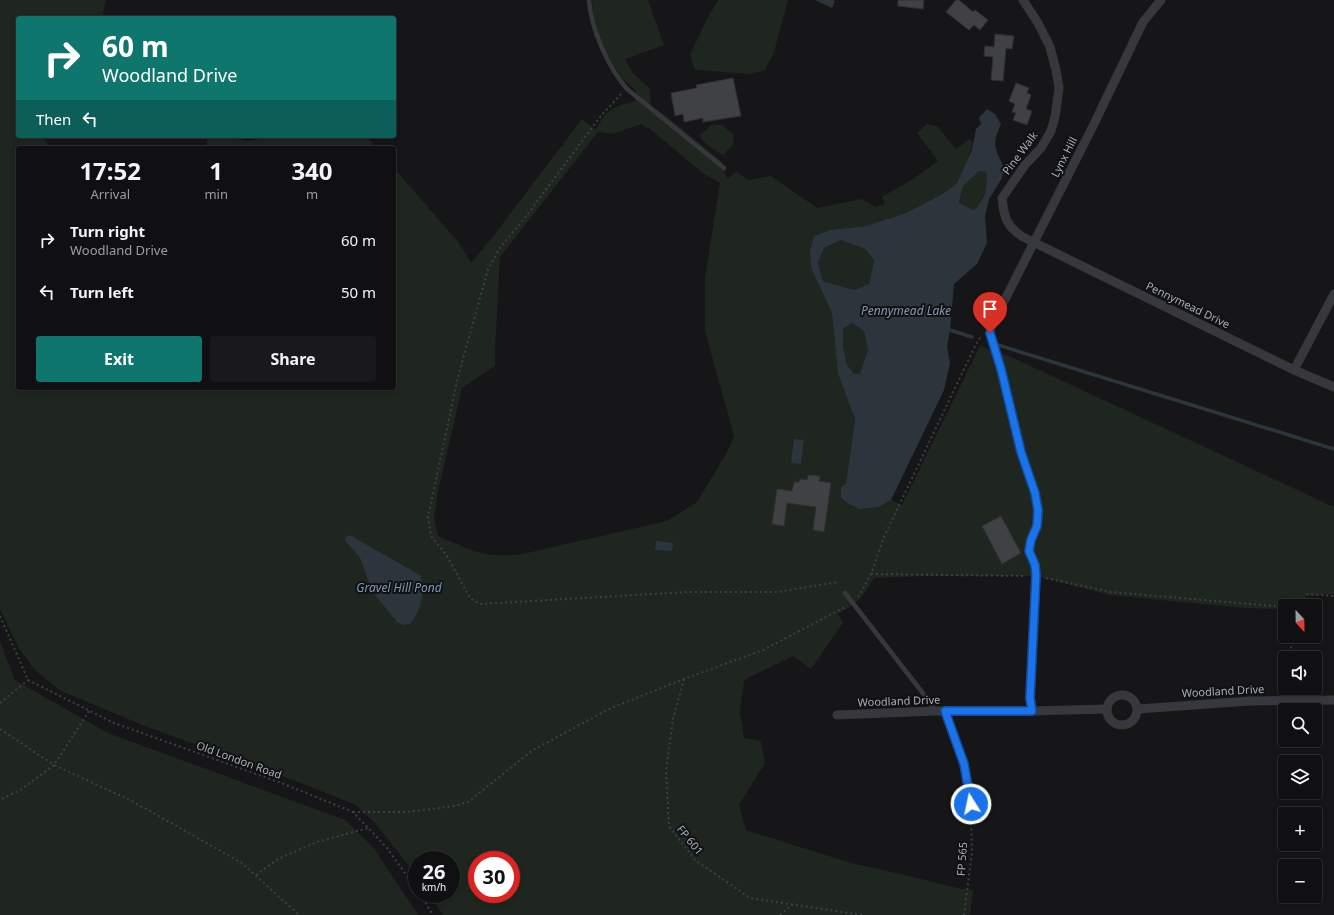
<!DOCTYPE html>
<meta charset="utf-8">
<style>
body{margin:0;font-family:"Noto Sans",sans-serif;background:#19191b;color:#f1f3f6;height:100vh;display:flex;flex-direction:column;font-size:15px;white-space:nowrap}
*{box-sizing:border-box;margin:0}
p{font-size:13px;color:#9c9d9f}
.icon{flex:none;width:22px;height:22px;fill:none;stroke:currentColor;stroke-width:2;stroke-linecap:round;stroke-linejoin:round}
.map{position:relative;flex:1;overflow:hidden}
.side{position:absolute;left:16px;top:146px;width:380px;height:244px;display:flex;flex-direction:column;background:#101012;border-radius:4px;box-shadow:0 2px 6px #0003,0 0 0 1px #303032}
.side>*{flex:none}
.banner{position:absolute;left:16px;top:16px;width:380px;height:122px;border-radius:4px;box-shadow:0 2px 6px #0003,0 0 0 1px #303032;background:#0f766e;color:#fff;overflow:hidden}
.needle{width:26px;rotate:158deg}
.buttons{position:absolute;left:1278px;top:599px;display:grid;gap:8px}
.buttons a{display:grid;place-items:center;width:44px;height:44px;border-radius:4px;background:#101012;box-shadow:0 2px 6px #0003,0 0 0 1px #303032;font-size:20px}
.speed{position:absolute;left:408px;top:851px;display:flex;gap:8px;font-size:20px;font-weight:700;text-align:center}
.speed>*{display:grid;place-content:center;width:52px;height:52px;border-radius:50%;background:#101012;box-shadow:0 2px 6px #0003,0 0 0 1px #303032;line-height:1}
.speed small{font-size:10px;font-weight:400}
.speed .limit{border:6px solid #d22;background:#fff;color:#111}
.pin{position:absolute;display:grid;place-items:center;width:34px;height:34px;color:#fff;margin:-41px -17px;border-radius:50% 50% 50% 0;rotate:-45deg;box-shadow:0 0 4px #0007}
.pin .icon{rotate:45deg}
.me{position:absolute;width:44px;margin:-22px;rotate:350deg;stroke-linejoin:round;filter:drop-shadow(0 0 3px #0008)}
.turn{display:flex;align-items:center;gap:14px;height:84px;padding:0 20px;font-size:18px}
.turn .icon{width:52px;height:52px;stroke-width:2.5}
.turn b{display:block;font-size:28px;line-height:34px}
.then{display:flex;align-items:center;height:38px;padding:0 20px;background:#0003;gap:8px;font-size:15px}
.eta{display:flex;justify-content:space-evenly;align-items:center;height:68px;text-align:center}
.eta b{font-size:24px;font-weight:700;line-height:28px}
.cta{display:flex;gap:8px;margin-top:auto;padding:8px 20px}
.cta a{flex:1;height:46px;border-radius:4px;background:#0f766e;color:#fff;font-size:16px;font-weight:700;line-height:46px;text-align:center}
.cta a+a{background:#19191b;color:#f1f3f6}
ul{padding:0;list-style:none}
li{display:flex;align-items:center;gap:12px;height:52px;padding:0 20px}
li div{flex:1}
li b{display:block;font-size:15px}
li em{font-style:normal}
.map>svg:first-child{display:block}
.green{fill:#1e261f;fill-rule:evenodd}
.water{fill:#2c353c;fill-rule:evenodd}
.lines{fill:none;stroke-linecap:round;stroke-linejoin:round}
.stream{stroke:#2c353c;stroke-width:3.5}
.building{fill:#404145;stroke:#303034}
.path{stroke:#3d3f44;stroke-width:2;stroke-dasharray:2 3;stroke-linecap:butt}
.lane{stroke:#37383d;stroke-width:4.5}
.street{stroke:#37383d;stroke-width:9}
.route-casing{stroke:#114b97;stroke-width:10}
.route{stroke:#1a73e8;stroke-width:7}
.labels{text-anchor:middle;stroke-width:4;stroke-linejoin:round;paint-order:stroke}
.street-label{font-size:11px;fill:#a8adb8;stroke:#111113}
.water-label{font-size:12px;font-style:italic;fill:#7f9bb3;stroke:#111113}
</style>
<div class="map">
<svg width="1334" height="915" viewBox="0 0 1334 915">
<rect width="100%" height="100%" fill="#161618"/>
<g class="green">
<path d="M 0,0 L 106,0 L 102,18 L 18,18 L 18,136 L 43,136 L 50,148 L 18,148 L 18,388 L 394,388 L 394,168 L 459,243 L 471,263 L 494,235 L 582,119 L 596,130 C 606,109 614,107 635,101 L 636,91 C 631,86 626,82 622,78 C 606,56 593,27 592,0 L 648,0 L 664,45 L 625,59 L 633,73 L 650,89 L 651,106 L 665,115 L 722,162 L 727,179 L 737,172 L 748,180 L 771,176 L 817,208 L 862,199 L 876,207 L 885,204 L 882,197 L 913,179 L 938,161 L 917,133 L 927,124 L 937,126 L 956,149 L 970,139 L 973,143 L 966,165 L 957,183 L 944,193 L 906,213 L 866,226 L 830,230 L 814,236 L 810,250 L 811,268 L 832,313 L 838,374 L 855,419 L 846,485 L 841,487 L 879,507 L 891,500 L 902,505 L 980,346 L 1009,356 L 1334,507 L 1334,594 L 1305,596 L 1304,606 L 1285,606 L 1285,609 L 1245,608 L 1109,595 L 1036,576 L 926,576 L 874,578 C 862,598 858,603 838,614 L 843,623 L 811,669 L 793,656 L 744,680 L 740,712 L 744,738 L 761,741 L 765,763 L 739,805 L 746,830 L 851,863 L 905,875 L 961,889 L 973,890 L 970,915 L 443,915 L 429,894 L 451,894 L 451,860 L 417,860 L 417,876 L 374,822 L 356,805 L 301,783 L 145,726 L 61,691 L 35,670 L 18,647 L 0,609 ZM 641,124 L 650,129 L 704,174 L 720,183 L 705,277 L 705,331 L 734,436 L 726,454 L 697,502 L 667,521 L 527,553 C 516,555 505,556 493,555 C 474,553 455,543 438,536 L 434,518 L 438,491 L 462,388 L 495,366 L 495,348 L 500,257 L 598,132 L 613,134 ZM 350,535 L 420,575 L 418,612 L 410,624 L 369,583 L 360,558 L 346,542 L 347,536 ZM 477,860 L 511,860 L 511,894 L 477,894 Z"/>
<path d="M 718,0 L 788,0 L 774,52 L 765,70 L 750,74 L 695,70 L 690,55 L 706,21 Z"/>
<path d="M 711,125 L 722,125 L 734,135 L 733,145 L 723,155 L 708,146 L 699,136 Z"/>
<path d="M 209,136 L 217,136 L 247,141 L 284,136 L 366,136 L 377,148 L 205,148 Z"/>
<path d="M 978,171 L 986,172 L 988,187 L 981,201 L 974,210 L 959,203 L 963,186 Z"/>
<path d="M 841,240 L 865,249 L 874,260 L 869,284 L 854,290 L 823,281 L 818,263 L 824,248 Z"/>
<path d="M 852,323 L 864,331 L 868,350 L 860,375 L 854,374 L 847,365 L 843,346 L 843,329 Z"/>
<path d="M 0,641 L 15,680 L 108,733 L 345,820 L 373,847 L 418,915 L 0,915 Z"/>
</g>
<g class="water">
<path d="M 815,0 L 832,0 L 835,1 L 832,8 Z"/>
<path d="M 987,109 L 995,114 L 1001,124 C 992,144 994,148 1004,167 L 1002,178 L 989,199 L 985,216 L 987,243 L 977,264 L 954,284 L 950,330 L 947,347 L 950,363 L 944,390 L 891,500 L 879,507 L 859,509 L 846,502 L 841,497 L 841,487 L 846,484 L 855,419 L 838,374 L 832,313 L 811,268 L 810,250 L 814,236 L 830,230 L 866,226 L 906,213 L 944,193 L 957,183 L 972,150 L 976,129 L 981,124 L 979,118 ZM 979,171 L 986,172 C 988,190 986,196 974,210 L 959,203 L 963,186 ZM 841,240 L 865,249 L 874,260 L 869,284 L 854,290 L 823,281 L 818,263 L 824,248 ZM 852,323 L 864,331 L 868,350 L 860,374 L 854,374 L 847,365 L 843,346 L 843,329 Z"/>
<path d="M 794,439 L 804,440 L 801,464 L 791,463 Z"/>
<path d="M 350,535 L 420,575 C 427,587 420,615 410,624 L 403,625 L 397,622 L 375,595 L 369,583 L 360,558 L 346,542 L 345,538 L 347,536 Z"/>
<path d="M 656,541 L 673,543 L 672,551 L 655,550 Z"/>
</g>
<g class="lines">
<g class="stream">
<path d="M 950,330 L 972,337"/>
<path d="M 998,345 L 1334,449"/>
</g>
</g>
<g class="building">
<path d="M 898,0 L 924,0 L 923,9 L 898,6 Z"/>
<path d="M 956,0 L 959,0 L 973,12 L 975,10 L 988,20 L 980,30 L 974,25 L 969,30 L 946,12 Z"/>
<path d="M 995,34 L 1014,36 L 1012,49 L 1006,48 L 1003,81 L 991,80 L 993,57 L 984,56 L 985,46 L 994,47 Z"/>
<path d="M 733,78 L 741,116 L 703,122 L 703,118 L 684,122 L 683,114 L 675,116 L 671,93 L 697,88 L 696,85 Z"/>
<path d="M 1016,83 L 1029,88 L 1027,93 L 1031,95 L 1026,109 L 1032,111 L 1027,125 L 1013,120 L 1016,113 L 1012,112 L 1015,104 L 1009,101 Z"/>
<path d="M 808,475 L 820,476 L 819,481 L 831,483 L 824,532 L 813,530 L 816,507 L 787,503 L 784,526 L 772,524 L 777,489 L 792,491 L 794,482 L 799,482 L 800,479 L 807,480 Z"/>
<path d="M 1001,516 L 1021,553 L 1002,564 L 982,526 Z"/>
</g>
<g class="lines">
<g class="path">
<path d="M 621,94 L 600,117 L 527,215 L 499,249 L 488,269 L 458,377 L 428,517 L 431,536 L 447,556 L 470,598 L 480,604 L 687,592 L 777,592 L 838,582"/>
<path d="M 871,574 L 1026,576"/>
<path d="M 1046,578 L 1111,592 L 1285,607"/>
<path d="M 858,597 L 871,574 L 884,537 L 975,346 L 981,336"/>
<path d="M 1291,606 L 1299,604 L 1308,594 L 1334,596"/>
<path d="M 0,616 L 28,680"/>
<path d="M 1288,658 L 1294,636"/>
<path d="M 684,679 L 673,719 L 666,771 L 669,826 L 695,860 L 750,898 L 862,915"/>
<path d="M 28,680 L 114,723 L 284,784 L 353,812 L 387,848 L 417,890"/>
<path d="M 0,703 L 28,680"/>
<path d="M 89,711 L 54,765 L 132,801 L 242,863 L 299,915"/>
<path d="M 0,729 L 54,765 L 22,789 L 0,800"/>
<path d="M 353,812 L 407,812 L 455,806 L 468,802 L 533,750 L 611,708 L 684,679 L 763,650 L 847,606"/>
<path d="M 256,875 L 278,859 L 317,842 L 368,828"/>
<path d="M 420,894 L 433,915"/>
<path d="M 780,915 L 793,904"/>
<path d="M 964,915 L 972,852 L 971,813"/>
</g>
<g class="lane">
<path d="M 589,0 C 591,29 608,67 627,89 L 724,168"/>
<path d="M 845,593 L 929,701 L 935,711"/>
</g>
<g class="street">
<path d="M 1023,0 L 1038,23 L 1050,47 L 1056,70 L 1059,88 L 1055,117 L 1051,131 L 1041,148 L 1025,165 L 1002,198 C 1004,217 1006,226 1023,237 L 1294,370 L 1334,387"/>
<path d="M 1294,370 L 1334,294"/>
<circle cx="1122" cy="710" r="15"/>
<path d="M 1138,709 L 1250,701 L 1334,700"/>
<path d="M 945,711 L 964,764 L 971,804"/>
<path d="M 1032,711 L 1030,698 L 1036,576 L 1035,565 L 1029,551 L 1031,540 L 1037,526 L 1039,511 L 1035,493 L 1021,452 L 1001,369 L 990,333 L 991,327 L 1093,126 L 1143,22 L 1161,0"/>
<path d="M 837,715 L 935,711 L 1032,711 L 1106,709"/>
</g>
</g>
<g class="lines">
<defs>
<path id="route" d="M 971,804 L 964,764 L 945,711 L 1032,711 L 1030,698 L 1036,576 L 1035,565 L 1029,551 L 1031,540 L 1037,526 L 1038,510 L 1035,493 L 1021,452 L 1001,369 L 990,333"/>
</defs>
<use href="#route" class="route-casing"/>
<use href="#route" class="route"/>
</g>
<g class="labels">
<g class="street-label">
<text transform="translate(1020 153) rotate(-53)" y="4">Pine Walk</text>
<text transform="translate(1064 157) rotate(-63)" y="4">Lynx Hill</text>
<text transform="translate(1188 305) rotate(26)" y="4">Pennymead Drive</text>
<text transform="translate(1223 691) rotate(-3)" y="4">Woodland Drive</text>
<text transform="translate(899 701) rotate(-2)" y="4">Woodland Drive</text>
<text transform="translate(239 760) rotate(20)" y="4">Old London Road</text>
<text transform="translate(690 840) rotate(51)" y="4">FP 601</text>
<text transform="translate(962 859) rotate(-86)" y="4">FP 565</text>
</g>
<g class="water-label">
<text x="906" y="315">Pennymead Lake</text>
<text x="399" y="592">Gravel Hill Pond</text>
</g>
</g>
</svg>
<div class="buttons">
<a><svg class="needle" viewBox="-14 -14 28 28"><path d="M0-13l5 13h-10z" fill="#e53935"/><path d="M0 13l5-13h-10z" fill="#9c9d9f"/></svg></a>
<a><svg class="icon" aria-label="sound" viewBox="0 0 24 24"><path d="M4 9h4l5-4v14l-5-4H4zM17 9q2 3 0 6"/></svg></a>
<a><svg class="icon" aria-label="search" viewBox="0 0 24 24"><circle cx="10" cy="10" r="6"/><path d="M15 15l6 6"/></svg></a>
<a><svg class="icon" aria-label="layers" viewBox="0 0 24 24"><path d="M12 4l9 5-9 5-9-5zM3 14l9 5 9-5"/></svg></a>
<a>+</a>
<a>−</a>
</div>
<div class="speed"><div>26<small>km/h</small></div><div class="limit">30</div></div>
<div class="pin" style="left:990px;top:333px;background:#d93025"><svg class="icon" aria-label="arrive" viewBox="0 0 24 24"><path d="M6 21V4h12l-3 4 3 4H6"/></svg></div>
<svg class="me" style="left:971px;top:804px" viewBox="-20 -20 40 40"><circle r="17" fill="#1a73e8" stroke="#fff" stroke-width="3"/><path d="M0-11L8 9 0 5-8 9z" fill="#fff"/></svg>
<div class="banner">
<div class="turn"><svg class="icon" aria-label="right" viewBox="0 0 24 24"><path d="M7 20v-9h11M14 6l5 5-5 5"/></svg><div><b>60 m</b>Woodland Drive</div></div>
<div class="then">Then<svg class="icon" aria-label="left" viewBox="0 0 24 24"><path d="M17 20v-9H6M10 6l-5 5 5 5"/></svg></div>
</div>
<section class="side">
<div class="eta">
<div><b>17:52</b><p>Arrival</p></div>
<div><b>1</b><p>min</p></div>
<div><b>340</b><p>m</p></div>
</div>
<ul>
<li><svg class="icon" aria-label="right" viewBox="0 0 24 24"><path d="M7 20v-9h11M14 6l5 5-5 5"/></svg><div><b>Turn right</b><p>Woodland Drive</p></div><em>60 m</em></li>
<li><svg class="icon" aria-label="left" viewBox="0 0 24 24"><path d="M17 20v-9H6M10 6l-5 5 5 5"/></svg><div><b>Turn left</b></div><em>50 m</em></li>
</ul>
<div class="cta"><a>Exit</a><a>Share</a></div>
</section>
</div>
